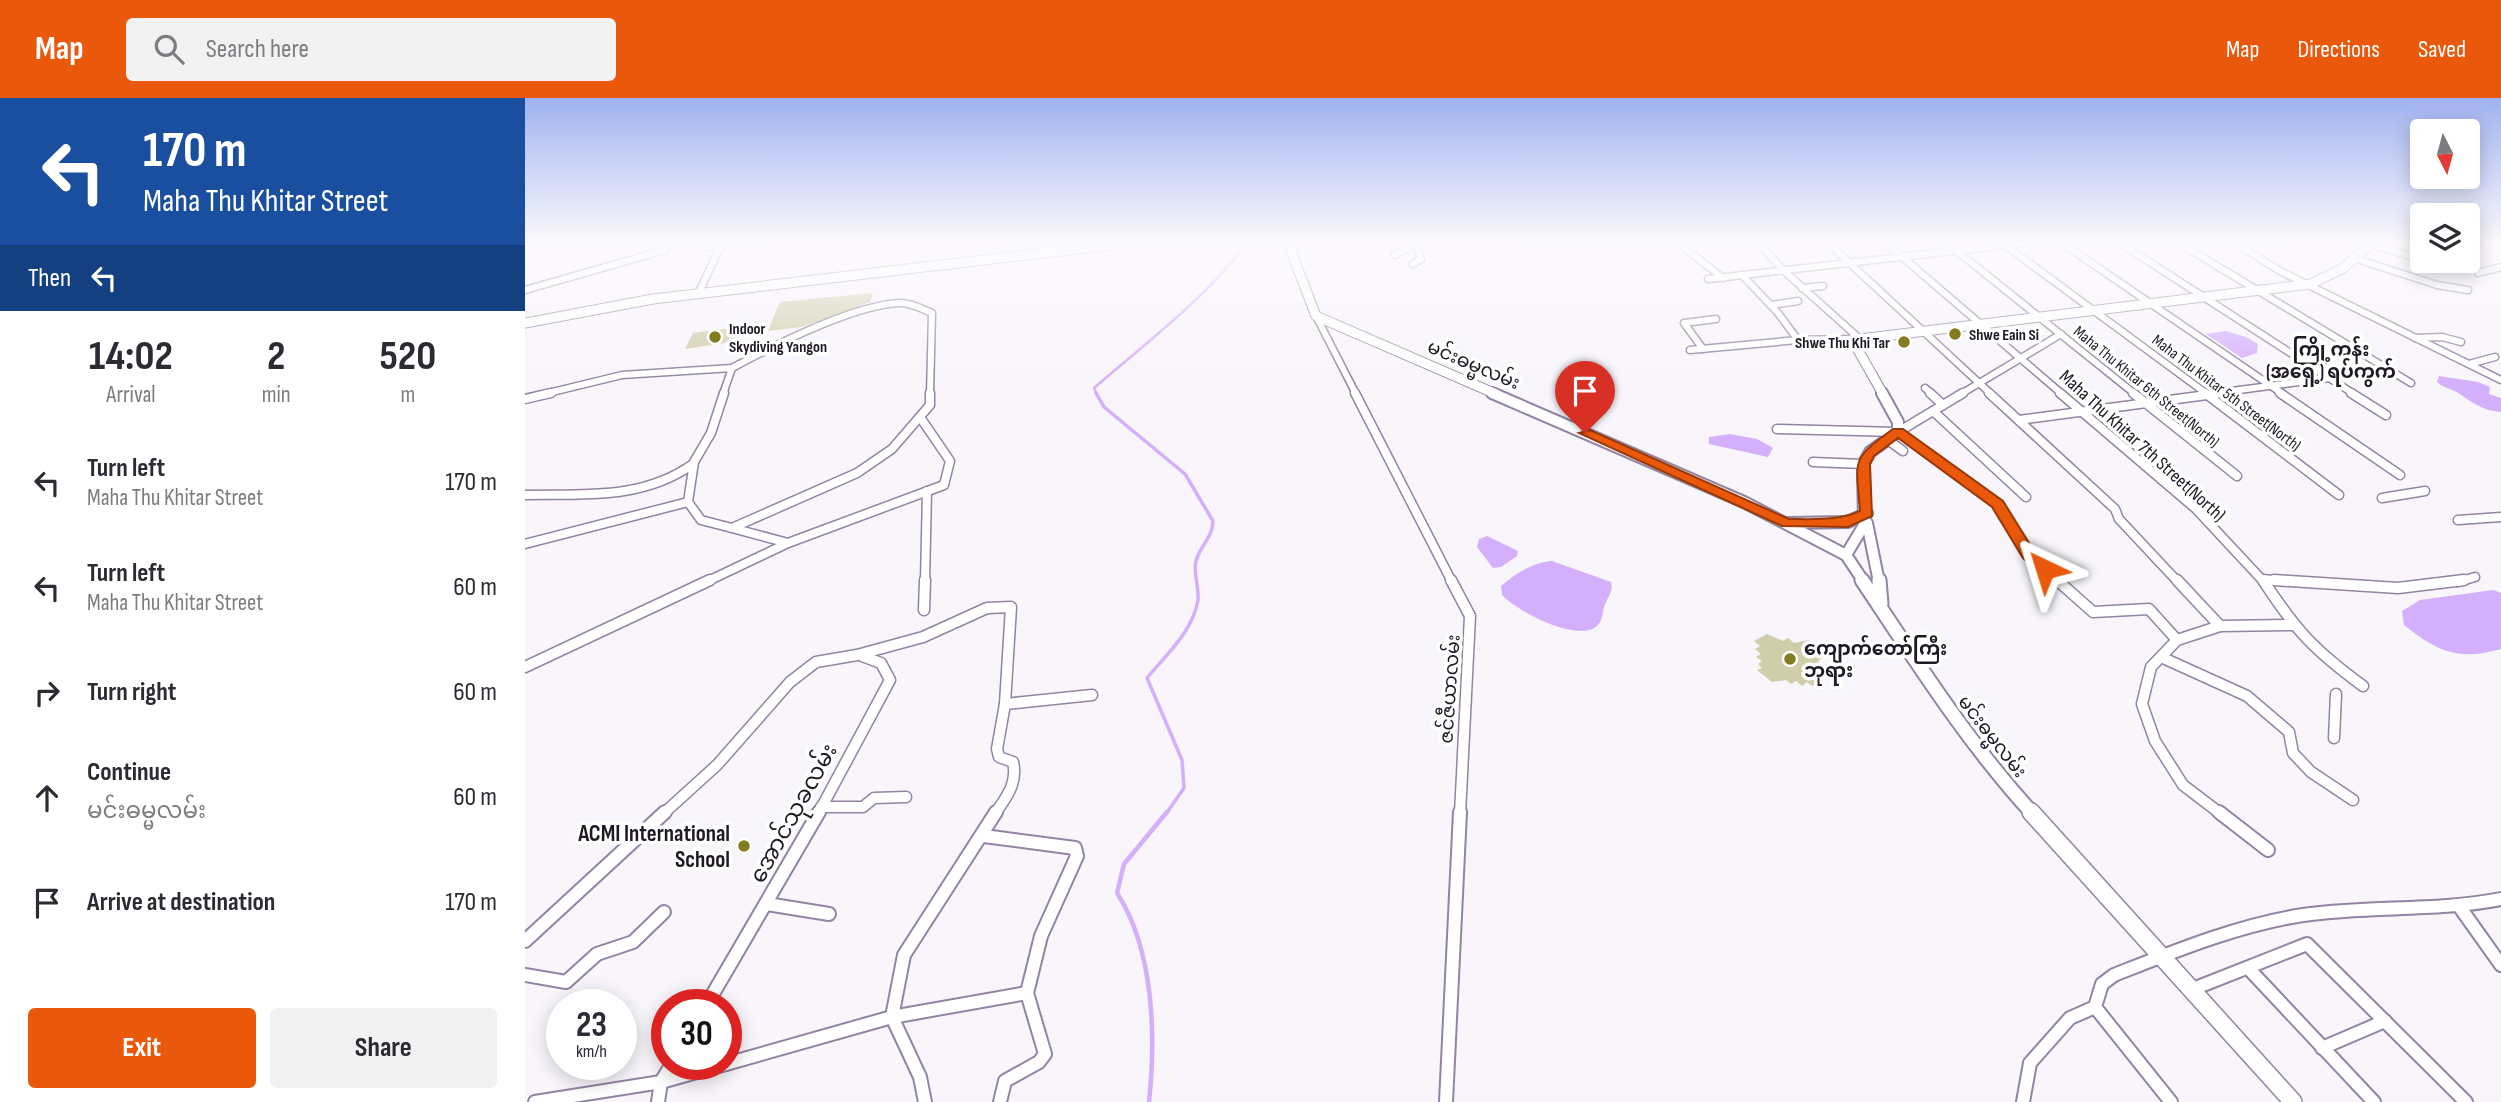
<!DOCTYPE html>
<meta charset="utf-8">
<style>
body{margin:0;font-family:"Sofia Sans Condensed","Noto Sans Myanmar",sans-serif;background:#f2f2f3;color:#2b2b33;height:100vh;display:flex;flex-direction:column;font-size:26px;white-space:nowrap}
*{box-sizing:border-box;margin:0}
p{font-size:23px;color:#7c7c81}
.icon{flex:none;width:38px;height:38px;fill:none;stroke:currentColor;stroke-width:2;stroke-linecap:round;stroke-linejoin:round}
.map{position:relative;flex:1;overflow:hidden}
.details{display:flex;flex-direction:column;background:#fff;width:525px}
.details>*{flex:none}
.top-card{background:#1a4fa0;color:#fff;overflow:hidden}
.needle{width:46px;rotate:174deg}
.fabs{position:absolute;left:1885px;top:21px;display:grid;gap:14px}
.fabs a{display:grid;place-items:center;width:70px;height:70px;border-radius:7px;background:#fff;box-shadow:0 4px 18px #0003;font-size:35px}
.speed{position:absolute;left:21px;top:891px;display:flex;gap:14px;font-size:35px;font-weight:700;text-align:center}
.speed>*{display:grid;place-content:center;width:91px;height:91px;border-radius:50%;background:#fff;box-shadow:0 4px 18px #0003;line-height:1}
.speed small{font-size:18px;font-weight:400}
.speed .limit{border:10px solid #d22;background:#fff;color:#111}
.pin{position:absolute;display:grid;place-items:center;width:60px;height:60px;color:#fff;margin:-72px -30px;border-radius:50% 50% 50% 0;rotate:-45deg;box-shadow:0 0 7px #0007}
.pin .icon{rotate:45deg}
.me{position:absolute;width:77px;margin:-38px;rotate:319deg;stroke-linejoin:round;filter:drop-shadow(0 0 5px #0008)}
.turn{display:flex;align-items:center;gap:24px;height:147px;padding:0 28px;font-size:32px}
.turn .icon{width:91px;height:91px;stroke-width:2.5}
.turn b{display:block;font-size:49px;line-height:60px}
.then{display:flex;align-items:center;height:66px;padding:0 28px;background:#0003;gap:14px;font-size:26px}
.eta{display:flex;justify-content:space-evenly;align-items:center;height:119px;text-align:center}
.eta b{font-size:42px;font-weight:700;line-height:49px}
.button{display:flex;gap:14px;margin-top:auto;padding:14px 28px}
.button a{flex:1;height:80px;border-radius:7px;background:#ea580c;color:#fff;font-size:28px;font-weight:700;line-height:80px;text-align:center}
.button a+a{background:#f2f2f3;color:#2b2b33}
ul{padding:0;list-style:none}
li{display:flex;align-items:center;gap:21px;height:105px;padding:0 28px}
li div{flex:1}
li b{display:block;font-size:26px}
li em{font-style:normal}
header{display:flex;align-items:center;gap:42px;box-sizing:border-box;height:98px;padding:0 35px;background:#ea580c;color:#fff}
header strong{font-size:33px}
nav{display:flex;gap:38px;margin-inline-start:auto;font-size:24px}
.search{width:490px;height:63px;background:#f2f2f3;display:flex;align-items:center;gap:18px;box-sizing:border-box;padding:0 24px;border-radius:7px;color:#7c7c81;font-size:26px}
main{display:flex;flex:1;min-height:0}
.map>svg:first-child{display:block}
.water{fill:#d4affb}
.lines{fill:none;stroke-linecap:round;stroke-linejoin:round}
.stream-far2{stroke:#d4affb;stroke-width:2.5}
.stream-far1{stroke:#d4affb;stroke-width:3.5}
.stream{stroke:#d4affb;stroke-width:4.5}
.building{fill:#d0cdaa}
.street-far3-casing{stroke:#9284a2;stroke-width:9}
.street-far2-casing{stroke:#9284a2;stroke-width:11}
.street-far1-casing{stroke:#9284a2;stroke-width:13}
.street-casing{stroke:#9284a2;stroke-width:16}
.secondary-far3-casing{stroke:#9284a2;stroke-width:11}
.secondary-far2-casing{stroke:#9284a2;stroke-width:14}
.secondary-far1-casing{stroke:#9284a2;stroke-width:17}
.secondary-casing{stroke:#9284a2;stroke-width:20}
.street-far3{stroke:#fff;stroke-width:6}
.street-far2{stroke:#fff;stroke-width:8}
.street-far1{stroke:#fff;stroke-width:10}
.street{stroke:#fff;stroke-width:12}
.secondary-far3{stroke:#fff;stroke-width:9}
.secondary-far2{stroke:#fff;stroke-width:10}
.secondary-far1{stroke:#fff;stroke-width:13}
.secondary{stroke:#fff;stroke-width:17}
.route{fill:#ea580c;stroke:#983908;stroke-width:2}
.poi-dot{fill:#847a1f;stroke:#fff;stroke-width:2.5}
.labels{text-anchor:middle;stroke-width:7;stroke-linejoin:round;paint-order:stroke}
.far-poi-label{font-size:16px;font-weight:bold;fill:#1f1925;stroke:#fff;text-anchor:start}
.far-street-label{font-size:16px;fill:#1f1925;stroke:#fff}
.far-quarter-label{font-size:19px;font-weight:bold;fill:#1f1925;stroke:#fff}
.street-label{font-size:19px;fill:#1f1925;stroke:#fff}
.poi-label{font-size:19px;font-weight:bold;fill:#1f1925;stroke:#fff;text-anchor:start}
.near-street-label{font-size:23px;fill:#1f1925;stroke:#fff}
.near-poi-label{font-size:23px;font-weight:bold;fill:#1f1925;stroke:#fff;text-anchor:end}
</style>
<header>
<strong>Map</strong>
<div class="search"><svg class="icon" aria-label="search" viewBox="0 0 24 24"><circle cx="10" cy="10" r="6"/><path d="M15 15l6 6"/></svg>Search here</div>
<nav><a>Map</a><a>Directions</a><a>Saved</a></nav>
</header>
<main>
<section class="details">
<div class="top-card">
<div class="turn"><svg class="icon" aria-label="left" viewBox="0 0 24 24"><path d="M17 20v-9H6M10 6l-5 5 5 5"/></svg><div><b>170 m</b>Maha Thu Khitar Street</div></div>
<div class="then">Then<svg class="icon" aria-label="left" viewBox="0 0 24 24"><path d="M17 20v-9H6M10 6l-5 5 5 5"/></svg></div>
</div>
<div class="eta">
<div><b>14:02</b><p>Arrival</p></div>
<div><b>2</b><p>min</p></div>
<div><b>520</b><p>m</p></div>
</div>
<ul>
<li><svg class="icon" aria-label="left" viewBox="0 0 24 24"><path d="M17 20v-9H6M10 6l-5 5 5 5"/></svg><div><b>Turn left</b><p>Maha Thu Khitar Street</p></div><em>170 m</em></li>
<li><svg class="icon" aria-label="left" viewBox="0 0 24 24"><path d="M17 20v-9H6M10 6l-5 5 5 5"/></svg><div><b>Turn left</b><p>Maha Thu Khitar Street</p></div><em>60 m</em></li>
<li><svg class="icon" aria-label="right" viewBox="0 0 24 24"><path d="M7 20v-9h11M14 6l5 5-5 5"/></svg><div><b>Turn right</b></div><em>60 m</em></li>
<li><svg class="icon" aria-label="ahead" viewBox="0 0 24 24"><path d="M12 20V5M6 11l6-6 6 6"/></svg><div><b>Continue</b><p>မင်းဓမ္မလမ်း</p></div><em>60 m</em></li>
<li><svg class="icon" aria-label="arrive" viewBox="0 0 24 24"><path d="M6 21V4h12l-3 4 3 4H6"/></svg><div><b>Arrive at destination</b></div><em>170 m</em></li>
</ul>
<div class="button"><a>Exit</a><a>Share</a></div>
</section>
<div class="map">
<svg width="1976" height="1004" viewBox="0 0 1976 1004">
<rect width="100%" height="100%" fill="#f8f5fb"/>
<g class="water">
<path d="M 1701,233 L 1721,239 L 1733,246 L 1732,255 L 1717,260 L 1681,236 Z"/>
<path d="M 1914,278 L 1953,284 L 1965,289 L 1964,296 L 1976,300 L 1976,314 C 1958,313 1947,304 1933,295 C 1925,290 1918,290 1912,284 Z"/>
<path d="M 1205,336 L 1232,341 L 1248,350 L 1243,359 L 1184,346 L 1184,339 Z"/>
<path d="M 962,438 L 993,453 L 992,458 L 976,469 L 968,470 L 952,449 L 954,441 Z"/>
<path d="M 1027,463 L 1086,484 C 1089,493 1082,500 1079,509 C 1077,516 1078,523 1071,529 C 1050,544 992,513 977,497 L 976,488 C 990,476 1008,464 1027,463 Z"/>
<path d="M 1968,492 L 1976,495 L 1976,551 C 1933,563 1913,554 1879,527 L 1877,513 L 1895,502 Z"/>
</g>
<g class="lines">
<path class="stream-far2" d="M 572,296 L 569,290 C 622,244 680,201 722,145"/>
<path class="stream-far1" d="M 571,295 L 579,309 L 660,376 L 688,423 C 688,439 675,448 671,463 C 668,474 674,489 673,502 C 668,533 641,557 622,580 L 657,662 L 659,690 L 641,716"/>
<path class="stream" d="M 624,1004 C 631,938 629,852 592,795 L 599,766 L 642,714"/>
</g>
<g class="building">
<path d="M 348,195 L 345,204 L 277,229 L 243,233 L 255,204 Z"/>
<path d="M 219,228 L 213,243 L 160,251 L 168,235 Z"/>
<path d="M 1242,536 L 1258,543 L 1263,540 L 1269,545 L 1284,542 L 1299,553 L 1295,556 L 1299,559 L 1293,563 L 1298,567 L 1293,569 L 1299,574 L 1294,576 L 1299,580 L 1287,588 L 1282,584 L 1277,588 L 1271,583 L 1266,586 L 1261,582 L 1247,584 L 1232,572 L 1237,570 L 1233,566 L 1237,563 L 1231,559 L 1236,556 L 1230,551 L 1235,548 L 1229,543 Z"/>
</g>
<g class="lines">
<defs>
<g id="street-far3">
<path d="M 1153,145 L 1198,180"/>
<path d="M 1234,145 L 1259,173 L 1335,241"/>
<path d="M 1303,145 L 1466,296"/>
<path d="M 1361,145 L 1537,296"/>
<path d="M 1422,145 L 1610,296"/>
<path d="M 1477,145 L 1682,296"/>
<path d="M 1537,145 L 1758,296"/>
<path d="M 1595,145 L 1829,296"/>
<path d="M 1654,145 L 1886,285"/>
<path d="M 1711,145 L 1753,172 L 1976,282"/>
<path d="M 1846,146 L 1888,159"/>
<path d="M 179,148 L 188,149 L 192,156"/>
<path d="M 870,157 L 891,145"/>
<path d="M 1829,160 L 1912,187 L 1943,192"/>
<path d="M 888,166 L 896,161 L 892,147"/>
<path d="M 1953,175 L 1976,169"/>
<path d="M 1217,177 L 1253,215 L 1273,242"/>
<path d="M 1183,181 L 1498,145"/>
<path d="M 1277,190 L 1298,188"/>
<path d="M 0,192 L 140,152"/>
<path d="M 173,196 L 197,145"/>
<path d="M 1246,207 L 1273,203"/>
<path d="M 791,218 L 831,296"/>
<path d="M 1890,240 L 1917,239 L 1936,244"/>
<path d="M 1178,251 L 1159,225 L 1191,221"/>
<path d="M 1165,252 L 1273,242 L 1335,241"/>
<path d="M 1944,266 L 1970,259"/>
<path d="M 207,270 C 248,248 330,206 376,205 C 387,205 397,211 407,215 L 405,296"/>
<path d="M 1400,290 L 1407,296"/>
<path d="M 19,296 L 97,277 L 207,270 L 198,296"/>
<path d="M 1436,296 L 1536,236"/>
<path d="M 1684,296 L 1865,272"/>
</g>
<g id="street-far2">
<path d="M 199,295 L 186,335 L 169,364 L 163,404 L 176,422 L 207,430"/>
<path d="M 830,295 L 927,484"/>
<path d="M 1405,295 L 1418,307"/>
<path d="M 1464,295 L 1590,411 L 1594,421 L 1653,484"/>
<path d="M 1535,295 L 1671,411 L 1739,484"/>
<path d="M 1608,295 L 1712,378"/>
<path d="M 1680,295 L 1814,397"/>
<path d="M 1755,295 L 1875,377"/>
<path d="M 1826,295 L 1861,317"/>
<path d="M 0,301 L 26,295"/>
<path d="M 1408,313 L 1501,399"/>
<path d="M 1494,322 L 1697,295"/>
<path d="M 1252,331 L 1373,334 L 1473,406 L 1503,456 L 1534,484"/>
<path d="M 1373,334 L 1438,295"/>
<path d="M 1363,342 L 1378,353"/>
<path d="M 1288,364 L 1338,366"/>
<path d="M 0,397 C 58,396 118,402 168,366"/>
<path d="M 1857,400 L 1900,393"/>
<path d="M 1933,422 L 1976,419"/>
<path d="M 263,445 L 419,387 L 425,363 L 395,319"/>
<path d="M 0,446 L 163,404"/>
<path d="M 1737,481 L 1770,484"/>
<path d="M 181,484 L 263,445 L 207,430 L 332,375 L 367,351 L 405,307 L 405,295"/>
<path d="M 400,484 L 402,393"/>
<path d="M 1933,484 L 1950,479"/>
</g>
<g id="street-far1">
<path d="M 926,482 L 945,518 L 935,716"/>
<path d="M 1532,482 L 1568,514 L 1624,511 L 1652,542"/>
<path d="M 1652,482 L 1695,528"/>
<path d="M 1738,482 C 1771,533 1789,552 1838,588"/>
<path d="M 1749,482 L 1873,490 L 1939,482"/>
<path d="M 399,512 L 400,482"/>
<path d="M 1636,559 L 1722,598 L 1764,634 L 1768,655 L 1786,674 L 1828,702"/>
<path d="M 0,569 L 185,482"/>
<path d="M 480,606 L 567,597"/>
<path d="M 1809,640 L 1811,596"/>
<path d="M 296,709 L 338,709 L 349,700 L 381,699"/>
<path d="M 138,716 L 192,667 L 265,584 L 291,564 L 332,557 L 398,539 L 462,510 L 486,509 L 480,606 L 472,651 L 474,659 L 488,664 C 493,686 481,699 470,716"/>
<path d="M 293,716 L 365,582 L 356,565 L 337,558"/>
<path d="M 1696,716 L 1658,687 L 1630,643 L 1617,606 L 1626,569 L 1652,542 L 1695,528 L 1767,527"/>
</g>
<g id="street">
<path d="M 1694,714 L 1743,752"/>
<path d="M 459,738 L 550,750 L 552,758 L 516,838 L 502,895 L 520,956 L 514,964 L 480,983 L 475,1004"/>
<path d="M 242,806 L 304,816"/>
<path d="M 1934,808 L 1976,867"/>
<path d="M 0,843 L 140,714"/>
<path d="M 1723,870 L 1849,1004"/>
<path d="M 0,877 L 41,884 L 72,856 L 108,844 L 139,814"/>
<path d="M 1668,891 L 1782,846 L 1941,1004"/>
<path d="M 182,906 L 294,714"/>
<path d="M 1797,950 L 1860,923"/>
<path d="M 201,966 L 367,919 L 502,895"/>
<path d="M 10,1004 L 136,984 L 201,966"/>
<path d="M 133,1004 L 136,984 L 147,966"/>
<path d="M 400,1004 L 395,979 L 367,919 L 379,857 L 471,714"/>
<path d="M 921,1004 L 935,714"/>
<path d="M 1498,1004 L 1505,965 L 1545,920 L 1570,909"/>
<path d="M 1646,1004 L 1570,909 L 1577,886 L 1589,877 C 1650,853 1713,827 1778,817 C 1844,807 1910,814 1976,801"/>
</g>
<g id="secondary-far3">
<path d="M 763,145 L 791,218 L 971,296"/>
<path d="M 0,225 L 128,201 L 603,145"/>
<path d="M 1358,296 L 1333,252 L 1335,241 L 1785,186 L 1817,171 L 1847,145"/>
</g>
<g id="secondary-far2">
<path d="M 967,295 L 1219,404 L 1321,457 L 1339,484"/>
<path d="M 1264,425 L 1323,424 L 1342,415"/>
<path d="M 1342,425 L 1354,484"/>
<path d="M 1321,457 L 1339,427 L 1338,367 L 1345,354 L 1373,334 L 1373,324 L 1357,295"/>
</g>
<g id="secondary-far1">
<path d="M 1337,482 C 1391,563 1442,644 1508,716"/>
<path d="M 1354,482 L 1356,506"/>
</g>
<path id="secondary" d="M 1506,714 L 1768,1004"/>
</defs>
<use href="#street-far3" class="street-far3-casing"/>
<use href="#street-far2" class="street-far2-casing"/>
<use href="#street-far1" class="street-far1-casing"/>
<use href="#street" class="street-casing"/>
<use href="#secondary-far3" class="secondary-far3-casing"/>
<use href="#secondary-far2" class="secondary-far2-casing"/>
<use href="#secondary-far1" class="secondary-far1-casing"/>
<use href="#secondary" class="secondary-casing"/>
<use href="#street-far3" class="street-far3"/>
<use href="#street-far2" class="street-far2"/>
<use href="#street-far1" class="street-far1"/>
<use href="#street" class="street"/>
<use href="#secondary-far3" class="secondary-far3"/>
<use href="#secondary-far2" class="secondary-far2"/>
<use href="#secondary-far1" class="secondary-far1"/>
<use href="#secondary" class="secondary"/>
</g>
<linearGradient id="sky" x2="0" y2="1"><stop stop-color="#a0b2f0"/><stop offset="0.51" stop-color="#fcfafd"/><stop offset="1" stop-color="#fcfafd" stop-opacity="0"/></linearGradient>
<rect width="1976" height="285" fill="url(#sky)"/>
<path class="route" d="M 1368,331 L 1378,331 L 1478,403 L 1509,453 L 1525,467 L 1525,474 L 1514,474 L 1498,460 L 1467,409 L 1373,340 L 1349,358 L 1345,366 L 1347,418 L 1323,429 L 1257,428 L 1054,335 L 1065,332 L 1264,421 C 1289,421 1312,423 1335,413 C 1331,361 1325,362 1368,331 Z"/>
<g class="poi-dot">
<circle cx="1430" cy="236" r="7"/>
<circle cx="190" cy="239" r="7"/>
<circle cx="1379" cy="244" r="7"/>
<circle cx="1265" cy="561" r="7"/>
<circle cx="219" cy="748" r="7"/>
</g>
<g class="labels">
<g class="far-poi-label">
<text x="204" y="236">Indoor<tspan x="204" dy="18">Skydiving Yangon</tspan></text>
<text x="1444" y="242">Shwe Eain Si</text>
<text x="1365" y="250" text-anchor="end">Shwe Thu Khi Tar</text>
</g>
<g class="far-street-label">
<text transform="translate(1622 288) rotate(39)" y="6">Maha Thu Khitar 6th Street(North)</text>
<text transform="translate(1702 294) rotate(37)" y="6">Maha Thu Khitar 5th Street(North)</text>
</g>
<g class="far-quarter-label">
<text x="1806" y="258">ကြို့ကုန်း<tspan x="1806" dy="22">(အရှေ့) ရပ်ကွက်</tspan></text>
</g>
<g class="street-label">
<text transform="translate(949 266) rotate(23)" y="7">မင်းဓမ္မလမ်း</text>
<text transform="translate(1618 347) rotate(42)" y="7">Maha Thu Khitar 7th Street(North)</text>
<text transform="translate(924 591) rotate(-86)" y="7">ဇင်ဇီယာလမ်း</text>
<text transform="translate(1468 638) rotate(52)" y="7">မင်းဓမ္မလမ်း</text>
</g>
<g class="poi-label">
<text x="1279" y="557">ကျောက်တော်ကြီး<tspan x="1279" dy="22">ဘုရား</tspan></text>
</g>
<g class="near-street-label">
<text transform="translate(268 715) rotate(-61)" y="8">အောင်သုခလမ်း</text>
</g>
<g class="near-poi-label">
<text x="205" y="743">ACMI International<tspan x="205" dy="26">School</tspan></text>
</g>
</g>
</svg>
<div class="fabs">
<a><svg class="needle" viewBox="-14 -14 28 28"><path d="M0-13l5 13h-10z" fill="#e53935"/><path d="M0 13l5-13h-10z" fill="#7c7c81"/></svg></a>
<a><svg class="icon" aria-label="layers" viewBox="0 0 24 24"><path d="M12 4l9 5-9 5-9-5zM3 14l9 5 9-5"/></svg></a>
</div>
<div class="speed"><div>23<small>km/h</small></div><div class="limit">30</div></div>
<div class="pin" style="left:1060px;top:335px;background:#d93025"><svg class="icon" aria-label="arrive" viewBox="0 0 24 24"><path d="M6 21V4h12l-3 4 3 4H6"/></svg></div>
<svg class="me" style="left:1520px;top:471px" viewBox="-20 -20 40 40"><path d="M0-17L14 15 0 8-14 15z" fill="#ea580c" stroke="#fff" stroke-width="4"/></svg>
</div>
</main>
